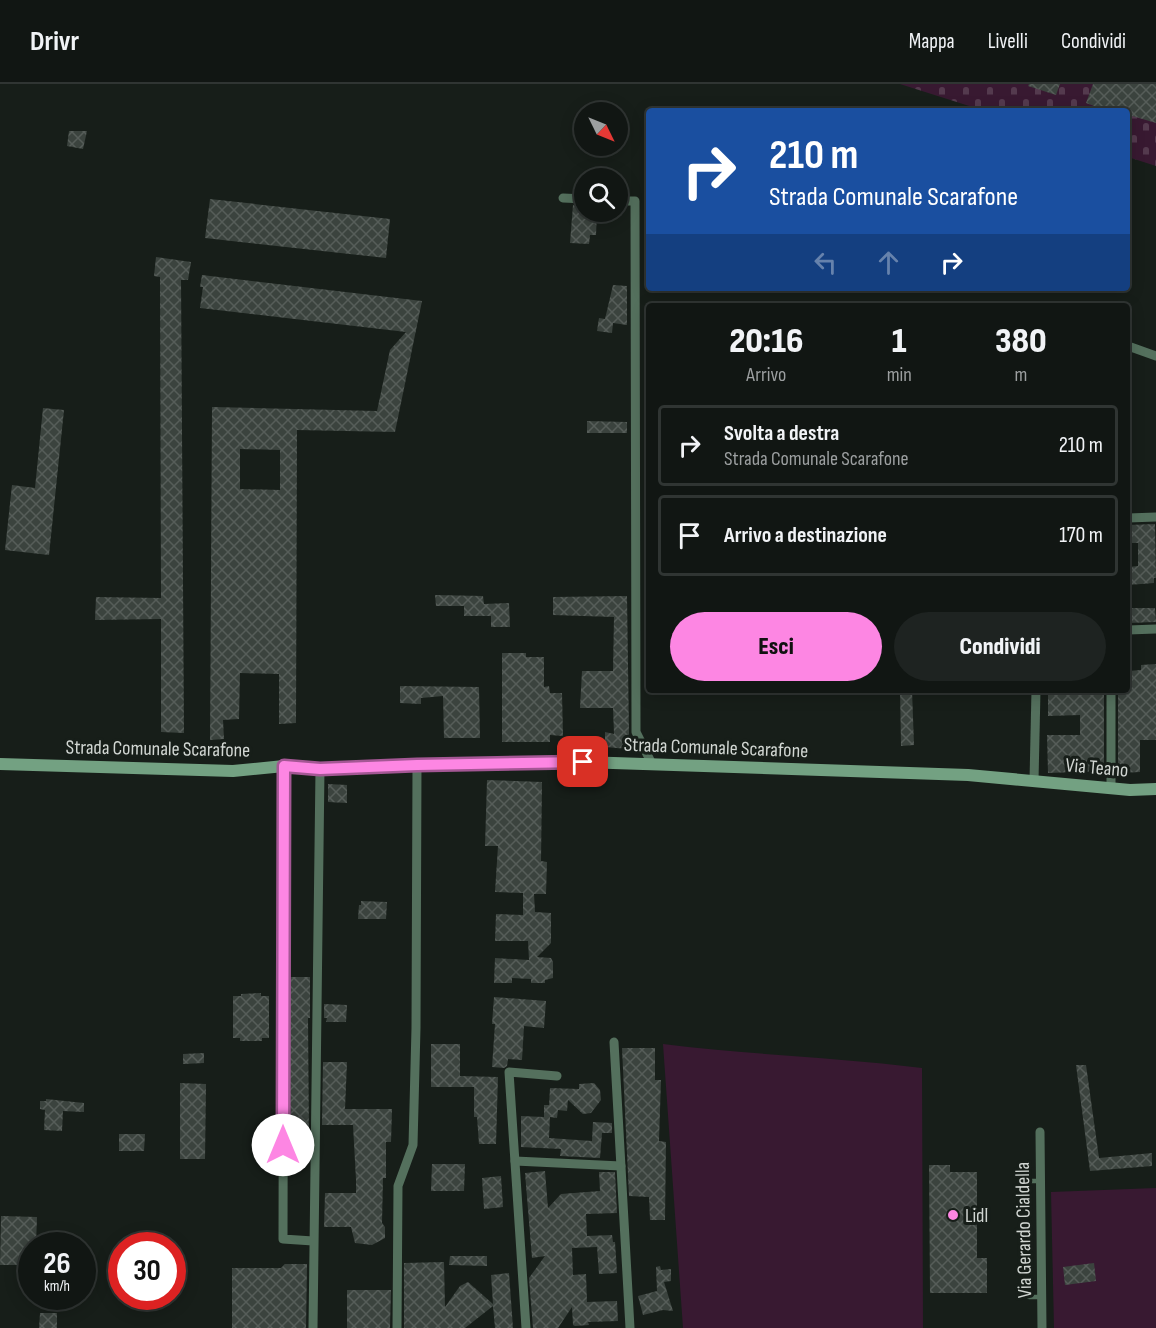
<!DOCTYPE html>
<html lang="it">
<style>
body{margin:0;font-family:"Sofia Sans Condensed",sans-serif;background:#1e2321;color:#f1f3f6;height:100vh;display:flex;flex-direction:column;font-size:22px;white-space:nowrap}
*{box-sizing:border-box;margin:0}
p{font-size:20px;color:#9c9fa0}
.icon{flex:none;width:33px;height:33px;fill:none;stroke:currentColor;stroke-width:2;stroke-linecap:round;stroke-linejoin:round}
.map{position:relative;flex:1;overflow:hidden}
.details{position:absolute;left:646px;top:219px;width:484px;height:390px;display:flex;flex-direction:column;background:#111613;border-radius:6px;box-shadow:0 3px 15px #0003,0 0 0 2px #303533}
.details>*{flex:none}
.top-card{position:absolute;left:646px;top:24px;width:484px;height:183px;border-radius:6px;box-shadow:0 3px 15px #0003,0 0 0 2px #303533;background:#1a4fa0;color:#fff;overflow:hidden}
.needle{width:39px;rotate:133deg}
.fabs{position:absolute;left:574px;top:18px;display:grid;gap:12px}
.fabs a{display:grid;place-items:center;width:54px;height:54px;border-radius:50%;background:#111613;box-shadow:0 3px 15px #0003,0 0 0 2px #303533;font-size:30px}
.speed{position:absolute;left:18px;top:1148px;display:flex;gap:12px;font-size:30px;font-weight:700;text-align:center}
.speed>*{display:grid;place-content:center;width:78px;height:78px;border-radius:50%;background:#111613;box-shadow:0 3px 15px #0003,0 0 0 2px #303533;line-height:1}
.speed small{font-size:15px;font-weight:400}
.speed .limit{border:9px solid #d22;background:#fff;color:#111}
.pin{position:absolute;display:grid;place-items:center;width:51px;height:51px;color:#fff;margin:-26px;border-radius:12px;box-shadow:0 3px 9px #0006}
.me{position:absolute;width:66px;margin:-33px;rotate:0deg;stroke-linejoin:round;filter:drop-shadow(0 0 4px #0008)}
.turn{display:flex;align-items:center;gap:21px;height:126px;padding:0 24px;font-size:27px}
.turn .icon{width:78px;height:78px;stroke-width:2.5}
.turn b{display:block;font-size:42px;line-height:51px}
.lanes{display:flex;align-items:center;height:57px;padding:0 24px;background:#0003;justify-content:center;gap:30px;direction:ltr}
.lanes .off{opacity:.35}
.eta{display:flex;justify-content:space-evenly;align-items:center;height:102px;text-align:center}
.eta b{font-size:36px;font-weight:800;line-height:42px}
.button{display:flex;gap:12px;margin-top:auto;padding:12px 24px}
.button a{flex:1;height:69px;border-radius:36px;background:#fd86e3;color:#111;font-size:24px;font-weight:800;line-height:69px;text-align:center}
.button a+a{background:#1e2321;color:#f1f3f6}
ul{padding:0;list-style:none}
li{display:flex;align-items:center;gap:18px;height:81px;margin:0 12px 9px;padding:0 12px;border:3px solid #303533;border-radius:6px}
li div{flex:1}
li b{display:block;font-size:22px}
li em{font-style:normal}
header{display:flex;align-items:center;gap:36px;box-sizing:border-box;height:84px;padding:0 30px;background:#111613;border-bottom:2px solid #303533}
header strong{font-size:28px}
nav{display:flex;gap:33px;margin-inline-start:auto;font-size:21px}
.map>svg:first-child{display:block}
.green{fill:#381931}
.cemetery{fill:url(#cemetery-stones)}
.building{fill:url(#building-cross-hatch);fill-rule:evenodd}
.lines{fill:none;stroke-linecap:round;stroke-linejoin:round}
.lane{stroke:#54705d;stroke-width:4.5}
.street{stroke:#54705d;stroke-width:9}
.secondary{stroke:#73a182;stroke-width:12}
.route-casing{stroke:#a45794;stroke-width:15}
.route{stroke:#fd86e3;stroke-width:10}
.poi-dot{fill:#fd86e3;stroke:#171e19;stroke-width:2}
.labels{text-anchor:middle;stroke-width:6;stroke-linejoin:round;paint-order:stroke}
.street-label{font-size:20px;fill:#d1d6d2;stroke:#171e19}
.poi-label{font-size:20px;fill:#d1d6d2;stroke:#171e19;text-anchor:start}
</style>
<header>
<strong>Drivr</strong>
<nav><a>Mappa</a><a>Livelli</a><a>Condividi</a></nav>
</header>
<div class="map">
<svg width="1156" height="1244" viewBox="0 0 1156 1244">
<defs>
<pattern id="cemetery-stones" width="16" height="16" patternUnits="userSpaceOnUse" patternTransform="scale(1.5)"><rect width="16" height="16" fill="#381931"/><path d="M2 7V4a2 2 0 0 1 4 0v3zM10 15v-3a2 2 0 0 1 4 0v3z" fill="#543a4e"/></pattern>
<pattern id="building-cross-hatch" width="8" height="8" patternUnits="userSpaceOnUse" patternTransform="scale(1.5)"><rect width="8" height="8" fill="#3b433e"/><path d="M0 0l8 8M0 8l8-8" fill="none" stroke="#565d59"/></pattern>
</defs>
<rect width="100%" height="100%" fill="#171e19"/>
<g class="green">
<path d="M 663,960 C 749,971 836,973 922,984 L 923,1244 L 683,1244 Z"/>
<path d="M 1156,1104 L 1156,1244 L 1054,1244 L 1051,1108 Z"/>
</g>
<path class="cemetery" d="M 900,0 L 1156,0 L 1156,82 L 1128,73 L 1128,27 L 985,27 Z"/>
<g class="building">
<path d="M 1029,0 L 1060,0 L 1056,11 L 1028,2 Z"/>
<path d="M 1093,0 L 1156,0 L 1156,39 L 1129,31 L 1131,27 L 1114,27 L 1105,24 L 1105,26 L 1086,19 Z"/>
<path d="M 69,47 L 87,47 L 83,65 L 67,62 Z"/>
<path d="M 210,115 L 390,135 L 386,174 L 205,154 Z"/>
<path d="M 573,121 L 585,122 L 585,128 L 597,128 L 596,151 L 590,151 L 589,160 L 570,159 Z"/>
<path d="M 156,173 L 191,178 L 188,196 L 181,196 L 184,649 L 161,648 L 161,535 L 95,536 L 96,513 L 161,514 L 160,193 L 154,192 Z"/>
<path d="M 202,191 L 422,217 L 395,348 L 297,346 L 296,639 L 279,640 L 279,590 L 240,589 L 239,635 L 223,636 L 224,655 L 210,656 L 212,323 L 377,327 L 390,266 L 406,248 L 200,224 L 203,203 L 200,203 ZM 240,365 L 280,366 L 280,406 L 240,405 Z"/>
<path d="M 613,201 L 627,202 L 627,241 L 613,239 L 612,249 L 597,247 L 599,234 L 605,235 Z"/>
<path d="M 43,324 L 64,326 L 49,471 L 5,466 L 12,401 L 35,404 Z"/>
<path d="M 587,337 L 627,338 L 627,349 L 587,349 Z"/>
<path d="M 1155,440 L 1156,494 L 1154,494 L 1154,499 L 1128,501 L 1128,483 L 1138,482 L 1138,459 L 1128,459 L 1128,441 Z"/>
<path d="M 435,511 L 483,512 L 484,520 L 509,519 L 510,543 L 491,543 L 491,532 L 464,532 L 464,522 L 436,522 Z"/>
<path d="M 627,512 L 629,650 L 628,665 L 605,663 L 605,648 L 614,650 L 613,624 L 580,624 L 582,587 L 613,587 L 614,533 L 553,531 L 553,513 Z"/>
<path d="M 1128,524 L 1155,524 L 1156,538 L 1128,539 Z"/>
<path d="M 502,569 L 526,569 L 526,573 L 544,573 L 544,603 L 549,602 L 550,609 L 562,609 L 563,652 L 550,651 L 550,658 L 502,658 Z"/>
<path d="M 1156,580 L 1156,656 L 1140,656 L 1140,688 L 1120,689 L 1120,687 L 1118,687 L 1118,606 L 1128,606 L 1128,587 L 1141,586 L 1141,581 Z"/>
<path d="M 400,602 L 479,603 L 480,654 L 444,654 L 443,612 L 421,614 L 421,620 L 400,619 Z"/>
<path d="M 900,606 L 912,606 L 914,661 L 901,662 Z"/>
<path d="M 1048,606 L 1104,606 L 1104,687 L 1048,689 L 1047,651 L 1080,651 L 1080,631 L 1048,632 Z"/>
<path d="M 487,696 L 542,698 L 541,777 L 547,778 L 546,810 L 534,810 L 535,828 L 551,829 L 551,859 L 537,873 L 551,874 L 553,878 L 553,894 L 545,896 L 545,899 L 531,899 L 531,895 L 512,894 L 512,899 L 494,899 L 495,874 L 529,876 L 528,857 L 495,857 L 496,830 L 523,831 L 523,809 L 495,808 L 498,762 L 485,762 Z"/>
<path d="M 328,700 L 347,701 L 347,719 L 328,718 Z"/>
<path d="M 361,817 L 387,818 L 386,835 L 358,835 L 359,821 L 361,821 Z"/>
<path d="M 290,893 L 310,893 L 310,934 L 308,934 L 309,1055 L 290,1055 Z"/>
<path d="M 261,909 L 261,912 L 269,912 L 269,954 L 262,954 L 262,957 L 240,957 L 240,954 L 233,954 L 233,912 L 241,912 L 241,910 Z"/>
<path d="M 494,913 L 546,917 L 544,944 L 524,942 L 522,976 L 508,975 L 507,982 L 504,984 L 492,983 L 495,940 L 492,940 Z"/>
<path d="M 324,920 L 347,921 L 346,938 L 326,938 L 327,934 L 324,934 Z"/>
<path d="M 431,960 L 460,960 L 460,992 L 498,993 L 496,1060 L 479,1060 L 477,1033 L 474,1033 L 474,1003 L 431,1003 Z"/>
<path d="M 622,964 L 655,964 L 655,996 L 661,996 L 659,1057 L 666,1058 L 665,1136 L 650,1136 L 649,1113 L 629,1112 Z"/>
<path d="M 204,969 L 204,979 L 183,980 L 183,970 Z"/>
<path d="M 323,978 L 347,978 L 345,1025 L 392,1025 L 391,1058 L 386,1058 L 386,1094 L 383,1094 L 382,1139 L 385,1143 L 385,1154 L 372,1161 L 355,1159 L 351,1143 L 324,1143 L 325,1109 L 356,1109 L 356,1096 L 353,1041 L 322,1041 Z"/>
<path d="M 1076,981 L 1086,981 L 1099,1074 L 1152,1069 L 1152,1082 L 1090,1087 Z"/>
<path d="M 180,999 L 206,1000 L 205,1075 L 180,1075 Z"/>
<path d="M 594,999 L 600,1006 L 601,1016 L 591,1029 L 583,1030 L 568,1016 L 567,1027 L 558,1026 L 557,1034 L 550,1033 L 549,1054 L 592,1057 L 593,1038 L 612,1039 L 612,1049 L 602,1049 L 600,1074 L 560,1072 L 561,1065 L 521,1063 L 521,1032 L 544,1033 L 544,1021 L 549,1021 L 550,1004 L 579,1005 L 579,1000 Z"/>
<path d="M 46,1015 L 84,1019 L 84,1028 L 63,1027 L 62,1047 L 44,1046 L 45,1026 L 40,1025 L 40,1017 L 46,1017 Z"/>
<path d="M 119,1050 L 145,1050 L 144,1067 L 119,1067 Z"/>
<path d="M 432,1080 L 465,1080 L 464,1107 L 431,1107 Z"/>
<path d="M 929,1081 L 950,1081 L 950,1088 L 977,1088 L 977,1174 L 987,1174 L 987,1209 L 930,1209 Z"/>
<path d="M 545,1087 L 548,1124 L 561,1110 L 600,1107 L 599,1088 L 615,1088 L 617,1129 L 586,1130 L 587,1152 L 612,1151 L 613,1158 L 615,1158 L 617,1189 L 599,1190 L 597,1163 L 572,1164 L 573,1191 L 586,1190 L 587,1218 L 617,1217 L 618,1237 L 588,1238 L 589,1241 L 575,1242 L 573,1241 L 572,1223 L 558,1244 L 533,1244 L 529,1194 L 545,1172 L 532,1174 L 525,1089 Z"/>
<path d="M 501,1092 L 503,1123 L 484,1125 L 482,1094 Z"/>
<path d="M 1,1132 L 37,1133 L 36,1161 L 32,1161 L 32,1181 L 0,1181 Z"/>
<path d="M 450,1172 L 487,1172 L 487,1182 L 449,1181 Z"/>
<path d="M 444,1178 L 445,1223 L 460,1202 L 468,1198 L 493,1220 L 491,1191 L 509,1189 L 513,1244 L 495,1244 L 493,1222 L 465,1244 L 404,1244 L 404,1179 Z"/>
<path d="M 1094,1179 L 1096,1197 L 1065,1201 L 1063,1183 Z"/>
<path d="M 285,1180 L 307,1180 L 306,1244 L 232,1244 L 232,1184 L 281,1184 Z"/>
<path d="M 660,1182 L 661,1186 L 671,1185 L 671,1197 L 664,1198 L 673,1227 L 663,1226 L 643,1231 L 638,1212 L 657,1207 L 656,1183 Z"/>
<path d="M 347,1206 L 391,1206 L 390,1244 L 347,1244 Z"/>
<path d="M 40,1229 L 57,1229 L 57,1244 L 39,1244 Z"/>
</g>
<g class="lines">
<g class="lane">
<path d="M 1028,1097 L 1041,1097"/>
<path d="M 1029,1213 L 1042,1213"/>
</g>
<g class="street">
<path d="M 563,114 L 585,115"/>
<path d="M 618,117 L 635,117 L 636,648 L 652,680"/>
<path d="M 1128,262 L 1156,272"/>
<path d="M 1128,434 L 1156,433"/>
<path d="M 1128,546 L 1156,545"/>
<path d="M 1111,606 L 1111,704"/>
<path d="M 284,682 L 283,1155 L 313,1157"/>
<path d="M 1034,697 L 1036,606"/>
<path d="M 614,958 L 630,1244"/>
<path d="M 1040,1048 L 1042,1244"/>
<path d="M 515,1077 L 621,1082"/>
<path d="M 313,1244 L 320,685"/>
<path d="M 397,1244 L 398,1102 L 413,1061 L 416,944 L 417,681"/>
<path d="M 526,1244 L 509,988 L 557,992"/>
</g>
<path class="secondary" d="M 0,680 L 233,687 L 284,682 L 320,685 L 417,681 L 583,678 L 968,691 L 1130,706 L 1156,705"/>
</g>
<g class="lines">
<defs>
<path id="route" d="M 283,1061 L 284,682 L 320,685 L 417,681 L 583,678"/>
</defs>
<use href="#route" class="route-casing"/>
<use href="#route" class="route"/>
</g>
<circle class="poi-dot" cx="953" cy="1131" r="6"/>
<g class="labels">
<g class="street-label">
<text transform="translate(716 663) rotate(2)" y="7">Strada Comunale Scarafone</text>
<text transform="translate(158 664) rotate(1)" y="7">Strada Comunale Scarafone</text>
<text transform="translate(1097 683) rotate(5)" y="7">Via Teano</text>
<text transform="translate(1023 1146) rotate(-91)" y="7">Via Gerardo Cialdella</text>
</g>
<g class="poi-label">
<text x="965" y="1138">Lidl</text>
</g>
</g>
</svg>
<div class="fabs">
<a><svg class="needle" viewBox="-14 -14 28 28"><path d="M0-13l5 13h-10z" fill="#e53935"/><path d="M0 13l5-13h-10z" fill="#9c9fa0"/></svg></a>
<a><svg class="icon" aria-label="search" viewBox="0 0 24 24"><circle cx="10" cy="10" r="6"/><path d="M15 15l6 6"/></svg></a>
</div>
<div class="speed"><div>26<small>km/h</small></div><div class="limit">30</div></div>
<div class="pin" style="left:583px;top:678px;background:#d93025"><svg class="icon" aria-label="arrive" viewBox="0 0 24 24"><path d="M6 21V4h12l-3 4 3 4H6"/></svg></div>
<svg class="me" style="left:283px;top:1061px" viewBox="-20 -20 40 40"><circle r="19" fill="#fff"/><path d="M0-13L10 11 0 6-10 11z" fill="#fd86e3"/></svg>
<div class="top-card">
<div class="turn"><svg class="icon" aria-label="right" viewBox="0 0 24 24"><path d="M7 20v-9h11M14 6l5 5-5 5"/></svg><div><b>210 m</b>Strada Comunale Scarafone</div></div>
<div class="lanes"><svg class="icon off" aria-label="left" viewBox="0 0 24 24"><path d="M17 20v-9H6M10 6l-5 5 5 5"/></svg><svg class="icon off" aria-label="ahead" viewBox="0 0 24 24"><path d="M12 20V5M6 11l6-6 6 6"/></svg><svg class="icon" aria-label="right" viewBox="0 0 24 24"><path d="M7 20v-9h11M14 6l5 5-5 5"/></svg></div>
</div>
<section class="details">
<div class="eta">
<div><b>20:16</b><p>Arrivo</p></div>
<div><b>1</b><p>min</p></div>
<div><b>380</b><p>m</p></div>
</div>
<ul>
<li><svg class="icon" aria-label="right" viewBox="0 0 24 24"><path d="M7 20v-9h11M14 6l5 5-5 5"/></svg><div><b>Svolta a destra</b><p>Strada Comunale Scarafone</p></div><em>210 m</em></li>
<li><svg class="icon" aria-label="arrive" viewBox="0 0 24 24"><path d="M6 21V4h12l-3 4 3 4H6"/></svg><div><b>Arrivo a destinazione</b></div><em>170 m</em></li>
</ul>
<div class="button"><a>Esci</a><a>Condividi</a></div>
</section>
</div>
